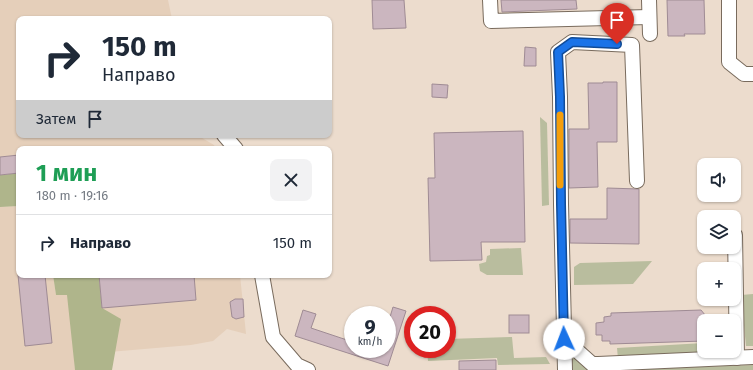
<!DOCTYPE html>
<html lang="ru">
<meta charset="utf-8">
<style>
body{margin:0;font-family:"Fira Sans",sans-serif;background:#f2f2f3;color:#1f2937;height:100vh;display:flex;flex-direction:column;font-size:15px;white-space:nowrap}
*{box-sizing:border-box;margin:0}
p{font-size:13px;color:#747a83}
.icon{flex:none;width:22px;height:22px;fill:none;stroke:currentColor;stroke-width:2;stroke-linecap:round;stroke-linejoin:round}
.map{position:relative;flex:1;overflow:hidden}
.side{position:absolute;left:16px;top:146px;width:316px;height:132px;display:flex;flex-direction:column;background:#fff;border-radius:8px;box-shadow:0 1px 3px #0004}
.side>*{flex:none}
.hud{position:absolute;left:16px;top:16px;width:316px;height:122px;border-radius:8px;box-shadow:0 1px 3px #0004;background:#fff;color:#1f2937;overflow:hidden}
.buttons{position:absolute;left:697px;top:158px;display:grid;gap:8px}
.buttons a{display:grid;place-items:center;width:44px;height:44px;border-radius:8px;background:#fff;box-shadow:0 1px 3px #0004;font-size:20px}
.speed{position:absolute;left:344px;top:306px;display:flex;gap:8px;font-size:20px;font-weight:700;text-align:center}
.speed>*{display:grid;place-content:center;width:52px;height:52px;border-radius:50%;background:#fff;box-shadow:0 1px 3px #0004;line-height:1}
.speed small{font-size:10px;font-weight:400}
.speed .limit{border:6px solid #d22;background:#fff;color:#111}
.pin{position:absolute;display:grid;place-items:center;width:34px;height:34px;color:#fff;margin:-41px -17px;border-radius:50% 50% 50% 0;rotate:-45deg;box-shadow:0 0 4px #0007}
.pin .icon{rotate:45deg}
.me{position:absolute;width:44px;margin:-22px;rotate:358deg;stroke-linejoin:round;filter:drop-shadow(0 0 3px #0008)}
.turn{display:flex;align-items:center;gap:14px;height:84px;padding:0 20px;font-size:18px}
.turn .icon{width:52px;height:52px;stroke-width:2.5}
.turn b{display:block;font-size:28px;line-height:34px}
.then{display:flex;align-items:center;height:38px;padding:0 20px;background:#0003;gap:8px;font-size:15px}
.round{display:grid;place-items:center;flex:none;width:42px;height:42px;border-radius:8px;background:#f2f2f3}
.head{display:flex;align-items:center;justify-content:space-between;height:68px;padding:0 20px}
h1{font-size:24px;font-weight:700;line-height:30px;color:#1e9e55}
ul{padding:0;list-style:none}
li{display:flex;align-items:center;gap:12px;height:56px;padding:0 20px;border-top:1px solid #e0e1e3}
li div{flex:1}
li b{display:block;font-size:15px}
li em{font-style:normal}
.map>svg:first-child{display:block}
.built{fill:#e5cfba}
.green{fill:#b9bd9e}
.forest{fill:#afb58b}
.building{fill:#cbb6bf;stroke:#9f8b94}
.lines{fill:none;stroke-linecap:round;stroke-linejoin:round}
.minor-casing{stroke:#796b5d;stroke-width:16}
.minor{stroke:#fff;stroke-width:14}
.route-casing{stroke:#114b97;stroke-width:10}
.route{stroke:#1a73e8;stroke-width:7}
.slow{stroke:#f59e0b;stroke-width:7}
</style>
<div class="map">
<svg width="753" height="370" viewBox="0 0 753 370">
<rect width="100%" height="100%" fill="#ecdccd"/>
<g class="built">
<path d="M 0,0 L 168,0 L 172,19 L 19,19 L 19,135 L 197,135 L 214,145 L 216,149 L 19,149 L 19,155 L 0,157 Z"/>
<path d="M 19,206 L 19,275 L 53,275 L 56,295 L 65,275 L 240,275 L 246,334 L 227,329 L 213,341 L 191,345 L 74,355 L 75,370 L 0,370 L 0,207 Z"/>
</g>
<g class="green">
<path d="M 540,117 L 547,123 L 549,205 L 542,206 Z"/>
<path d="M 521,248 L 523,275 L 487,275 L 480,271 L 479,264 L 486,262 L 487,256 L 490,255 L 490,249 Z"/>
<path d="M 652,261 L 633,284 L 574,285 L 574,267 L 580,263 Z"/>
<path d="M 753,294 L 753,346 L 746,346 L 741,295 Z"/>
<path d="M 512,337 L 514,358 L 546,357 L 550,364 L 498,365 L 497,358 L 428,361 L 427,349 L 447,349 L 447,339 Z"/>
<path d="M 704,343 L 704,351 L 723,351 L 723,354 L 618,359 L 617,348 Z"/>
<path d="M 571,352 L 588,370 L 567,370 Z"/>
<path d="M 753,365 L 753,370 L 616,370 Z"/>
</g>
<g class="forest">
<path d="M 19,173 L 19,206 L 0,207 L 0,175 Z"/>
<path d="M 53,275 L 99,275 L 102,308 L 121,319 L 112,370 L 75,370 L 67,295 L 56,295 Z"/>
</g>
<g class="building">
<path d="M 372,0 L 404,0 L 406,28 L 373,29 Z"/>
<path d="M 501,0 L 576,0 L 577,9 L 502,12 Z"/>
<path d="M 667,0 L 704,0 L 705,34 L 684,34 L 685,36 L 668,36 Z"/>
<path d="M 525,47 L 536,48 L 536,66 L 524,66 Z"/>
<path d="M 603,82 L 617,82 L 617,142 L 597,142 L 598,187 L 569,188 L 569,129 L 589,129 L 588,83 L 603,83 Z"/>
<path d="M 432,84 L 448,85 L 447,98 L 432,97 Z"/>
<path d="M 523,131 L 525,242 L 481,242 L 482,260 L 430,261 L 428,178 L 435,178 L 434,133 Z"/>
<path d="M 19,155 L 19,173 L 0,175 L 0,157 Z"/>
<path d="M 607,188 L 639,189 L 639,244 L 570,243 L 570,219 L 607,219 Z"/>
<path d="M 18,275 L 45,275 L 52,343 L 25,346 Z"/>
<path d="M 99,275 L 194,275 L 196,300 L 102,308 Z"/>
<path d="M 235,299 L 243,299 L 244,317 L 236,319 L 232,317 L 230,302 Z"/>
<path d="M 393,307 L 406,311 L 388,366 L 295,336 L 303,310 L 316,314 L 311,328 L 353,342 L 353,349 L 387,349 L 387,327 Z"/>
<path d="M 701,310 L 710,321 L 704,321 L 704,341 L 610,344 L 610,341 L 602,341 L 602,335 L 596,335 L 596,323 L 604,322 L 604,317 L 611,316 L 611,313 Z"/>
<rect x="509" y="315" width="20" height="18"/>
<path d="M 496,360 L 496,370 L 459,370 L 459,361 Z"/>
</g>
<g class="lines">
<defs>
<g id="minor">
<path d="M 490,0 L 491,21 L 649,17"/>
<path d="M 649,0 L 650,34"/>
<path d="M 729,0 L 729,62 L 744,74 L 753,74"/>
<path d="M 224,135 L 236,149"/>
<path d="M 735,235 L 737,358"/>
<path d="M 262,275 L 273,337 L 297,365 L 308,370"/>
<path d="M 564,339 L 592,364 L 598,364 L 753,357"/>
<path d="M 565,370 L 561,204 L 560,97 L 558,52 L 572,42 L 632,45 L 637,181"/>
</g>
</defs>
<use href="#minor" class="minor-casing"/>
<use href="#minor" class="minor"/>
</g>
<g class="lines">
<defs>
<path id="route" d="M 564,339 L 561,204 L 560,97 L 558,52 L 572,42 L 617,44"/>
</defs>
<use href="#route" class="route-casing"/>
<use href="#route" class="route"/>
<path class="slow" d="M 560,115 L 560,185"/>
</g>
</svg>
<div class="buttons">
<a><svg class="icon" aria-label="sound" viewBox="0 0 24 24"><path d="M4 9h4l5-4v14l-5-4H4zM17 9q2 3 0 6"/></svg></a>
<a><svg class="icon" aria-label="layers" viewBox="0 0 24 24"><path d="M12 4l9 5-9 5-9-5zM3 14l9 5 9-5"/></svg></a>
<a>+</a>
<a>−</a>
</div>
<div class="speed"><div>9<small>km/h</small></div><div class="limit">20</div></div>
<div class="pin" style="left:617px;top:44px;background:#d93025"><svg class="icon" aria-label="arrive" viewBox="0 0 24 24"><path d="M6 21V4h12l-3 4 3 4H6"/></svg></div>
<svg class="me" style="left:564px;top:339px" viewBox="-20 -20 40 40"><circle r="19" fill="#fff"/><path d="M0-13L10 11 0 6-10 11z" fill="#1a73e8"/></svg>
<div class="hud">
<div class="turn"><svg class="icon" aria-label="right" viewBox="0 0 24 24"><path d="M7 20v-9h11M14 6l5 5-5 5"/></svg><div><b>150 m</b>Направо</div></div>
<div class="then">Затем<svg class="icon" aria-label="arrive" viewBox="0 0 24 24"><path d="M6 21V4h12l-3 4 3 4H6"/></svg></div>
</div>
<section class="side">
<div class="head"><div><h1>1 мин</h1><p>180 m · 19:16</p></div><a class="round"><svg class="icon" aria-label="close" viewBox="0 0 24 24"><path d="M6 6l12 12M18 6L6 18"/></svg></a></div>
<ul>
<li><svg class="icon" aria-label="right" viewBox="0 0 24 24"><path d="M7 20v-9h11M14 6l5 5-5 5"/></svg><div><b>Направо</b></div><em>150 m</em></li>
</ul>
</section>
</div>
